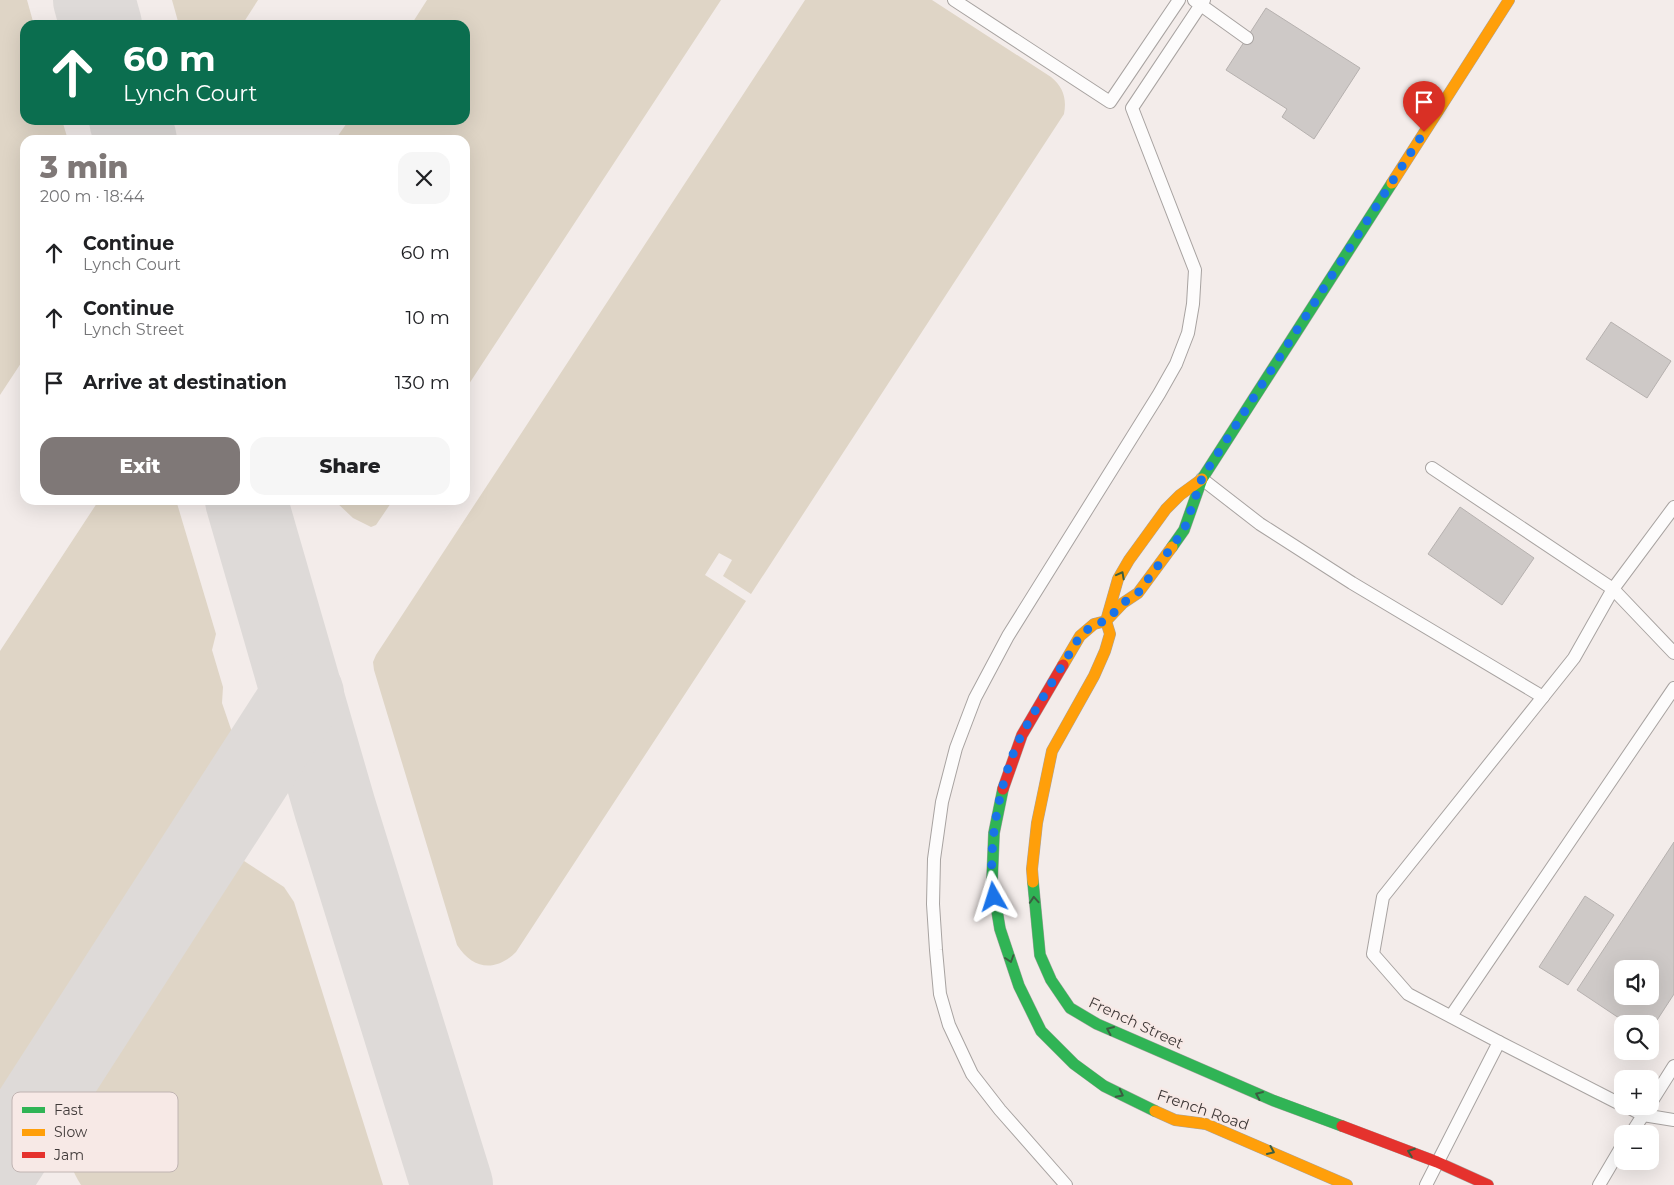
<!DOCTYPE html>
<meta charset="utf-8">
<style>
body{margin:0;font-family:Montserrat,sans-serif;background:#f6f6f6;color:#202124;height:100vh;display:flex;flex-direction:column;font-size:19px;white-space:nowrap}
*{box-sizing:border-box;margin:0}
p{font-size:16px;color:#757577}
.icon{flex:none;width:28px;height:28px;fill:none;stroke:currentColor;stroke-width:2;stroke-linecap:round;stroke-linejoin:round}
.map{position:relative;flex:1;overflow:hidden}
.drawer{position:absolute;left:20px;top:135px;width:450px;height:370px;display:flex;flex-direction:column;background:#fff;border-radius:15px;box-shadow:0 5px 20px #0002}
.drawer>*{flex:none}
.top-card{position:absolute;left:20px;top:20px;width:450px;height:105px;border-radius:15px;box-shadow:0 5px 20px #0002;background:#0b6e4f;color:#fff;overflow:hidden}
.fabs{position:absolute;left:1614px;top:960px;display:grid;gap:10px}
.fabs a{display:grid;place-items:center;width:45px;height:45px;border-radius:10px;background:#fff;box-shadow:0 5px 20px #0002;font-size:25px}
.pin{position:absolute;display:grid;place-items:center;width:42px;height:42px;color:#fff;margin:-51px -21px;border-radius:50% 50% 50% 0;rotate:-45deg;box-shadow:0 0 5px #0007}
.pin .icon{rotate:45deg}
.me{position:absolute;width:55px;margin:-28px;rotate:354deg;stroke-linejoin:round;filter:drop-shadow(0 0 4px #0008)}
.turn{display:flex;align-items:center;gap:18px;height:105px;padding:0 20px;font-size:22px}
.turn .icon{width:65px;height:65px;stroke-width:2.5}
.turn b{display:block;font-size:35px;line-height:42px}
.round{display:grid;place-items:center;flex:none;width:52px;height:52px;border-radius:15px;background:#f6f6f6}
.summary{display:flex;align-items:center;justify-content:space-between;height:85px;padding:0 20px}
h1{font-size:30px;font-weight:800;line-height:38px;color:#7f7877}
.button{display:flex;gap:10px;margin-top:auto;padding:10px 20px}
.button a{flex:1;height:58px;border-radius:15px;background:#7f7877;color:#fff;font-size:20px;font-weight:800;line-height:58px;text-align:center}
.button a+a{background:#f6f6f6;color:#202124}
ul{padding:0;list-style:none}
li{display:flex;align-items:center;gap:15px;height:65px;padding:0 20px}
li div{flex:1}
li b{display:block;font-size:19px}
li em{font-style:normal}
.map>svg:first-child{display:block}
.green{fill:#dfd5c6}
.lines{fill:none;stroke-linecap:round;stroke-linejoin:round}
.taxiway{stroke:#dedad8;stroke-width:82}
.building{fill:#cec9c7;stroke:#b6b1af;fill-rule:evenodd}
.lane-casing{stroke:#a8a3a1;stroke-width:14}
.fast-casing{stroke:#a8a3a1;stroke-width:12}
.slow-casing{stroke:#a8a3a1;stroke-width:12}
.jam-casing{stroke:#a8a3a1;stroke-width:12}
.lane{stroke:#fdfcfc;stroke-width:12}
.fast{stroke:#30b455;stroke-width:11}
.slow{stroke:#ff9f0a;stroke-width:11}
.jam{stroke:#e5322d;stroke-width:11}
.oneway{stroke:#3b5f41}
.route{stroke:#1a73e8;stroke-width:9;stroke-dasharray:0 16.2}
.labels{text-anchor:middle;stroke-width:4.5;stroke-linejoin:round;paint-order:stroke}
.street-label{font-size:15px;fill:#403a39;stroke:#f7e9e6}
.key{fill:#f7e9e6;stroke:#c0b4b2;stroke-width:1}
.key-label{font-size:14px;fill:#403a39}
</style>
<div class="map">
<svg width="1674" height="1185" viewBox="0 0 1674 1185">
<rect width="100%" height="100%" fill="#f3ecea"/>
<g class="green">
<path d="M 0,0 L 27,0 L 34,25 L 25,25 L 25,120 L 62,120 L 68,140 L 25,140 L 25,357 L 0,395 Z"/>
<path d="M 172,0 L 258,0 L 242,25 L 179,25 Z"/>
<path d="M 427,0 L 721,0 L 465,390 L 465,140 L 335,140 L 349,120 L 465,120 L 465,25 L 411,25 Z"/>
<path d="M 805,0 L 932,0 L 1051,77 C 1063,87 1067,98 1064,114 L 751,594 L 723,576 L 732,560 L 719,553 L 705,575 L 746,601 L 516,952 C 496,972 473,970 457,945 L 374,670 L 373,662 L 376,655 Z"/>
<path d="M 99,500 L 176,500 L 216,634 L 212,650 L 223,687 L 222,703 L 234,738 L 0,1097 L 0,651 Z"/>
<path d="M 334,500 L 393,500 L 376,525 L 371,527 L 353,518 Z"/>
<path d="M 241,859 L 284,887 L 294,902 L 383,1185 L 81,1185 C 62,1155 66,1133 80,1102 Z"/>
</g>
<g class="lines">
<g class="taxiway">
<path d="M 94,0 L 101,25"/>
<path d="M 130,120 L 136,140"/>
<path d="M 246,500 L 335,808 L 452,1185"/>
<path d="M 0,1165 L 303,694"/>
</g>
</g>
<g class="building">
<path d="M 1266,8 L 1360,68 L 1314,139 L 1282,117 L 1287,109 L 1226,70 Z"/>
<path d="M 1611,322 L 1671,361 L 1647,398 L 1586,359 Z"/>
<path d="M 1460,507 L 1534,558 L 1502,605 L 1428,554 Z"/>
<path d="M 1674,842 L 1674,994 L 1650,1031 L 1650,1024 L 1628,1024 L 1577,990 ZM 1622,969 L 1650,969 L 1650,996 L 1622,996 Z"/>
<path d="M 1585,896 L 1614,915 L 1568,985 L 1539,967 Z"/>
</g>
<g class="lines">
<defs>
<g id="lane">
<path d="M 954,0 L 1110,102 L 1179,0"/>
<path d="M 1194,0 L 1247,38"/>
<path d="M 1432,468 L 1613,589 L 1674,653"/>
<path d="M 1202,479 L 1260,524 L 1352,583 L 1543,697"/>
<path d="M 1451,1016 L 1674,688"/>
<path d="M 1499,1042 L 1622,1105"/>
<path d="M 1650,1104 L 1674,1066"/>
<path d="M 1626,1106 L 1643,1115 L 1674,1120"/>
<path d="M 1631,1134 L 1647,1109"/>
<path d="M 1066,1185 L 1000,1110 L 972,1074 L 949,1025 L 940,994 L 936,950 L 933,904 L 934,859 L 942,802 L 956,748 L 975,698 L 1008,636 L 1159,394 L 1176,364 L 1188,333 L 1193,304 L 1195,270 L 1132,108 L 1204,0"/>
<path d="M 1426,1185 L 1499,1042 L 1408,994 L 1373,954 L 1383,897 L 1574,658 L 1613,589 L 1674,507"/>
<path d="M 1599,1185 L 1622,1146"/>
</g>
<g id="fast">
<path d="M 1172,547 L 1184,530 L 1202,479 L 1392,183"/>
<path d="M 1003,789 L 994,833 L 992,881 L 1000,929 L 1019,986 L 1041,1031 L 1074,1064 L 1104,1086 L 1155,1111"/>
<path d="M 1033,882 L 1040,955 L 1051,980 L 1070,1008 L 1097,1024 L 1272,1100 L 1342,1126"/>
</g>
<g id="slow">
<path d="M 1392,183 L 1509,0"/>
<path d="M 1172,547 L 1138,593 L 1123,603 L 1106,621 L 1118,579 L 1129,560 L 1166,509 L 1180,495 L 1202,479"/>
<path d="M 1033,882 L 1032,869 L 1037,823 L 1052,751 L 1094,676 L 1105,651 L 1110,634 L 1106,621 L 1094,624 L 1080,636 L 1063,665"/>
<path d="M 1155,1111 L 1175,1120 L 1206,1124 L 1347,1185"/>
</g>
<g id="jam">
<path d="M 1003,789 L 1022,735 L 1063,665"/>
<path d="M 1342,1126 L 1437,1162 L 1488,1185"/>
</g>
</defs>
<use href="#lane" class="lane-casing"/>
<use href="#fast" class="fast-casing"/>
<use href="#slow" class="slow-casing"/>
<use href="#jam" class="jam-casing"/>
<use href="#lane" class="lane"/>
<use href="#fast" class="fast"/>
<use href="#slow" class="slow"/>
<use href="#jam" class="jam"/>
</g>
<defs><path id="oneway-chevron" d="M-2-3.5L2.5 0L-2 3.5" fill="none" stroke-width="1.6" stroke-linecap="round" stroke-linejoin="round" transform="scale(1.25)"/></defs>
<g class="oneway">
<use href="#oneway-chevron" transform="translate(1121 575) rotate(-62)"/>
<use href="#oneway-chevron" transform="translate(1034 900) rotate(-94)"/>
<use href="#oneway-chevron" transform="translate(1010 959) rotate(72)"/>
<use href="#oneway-chevron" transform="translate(1110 1030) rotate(-156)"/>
<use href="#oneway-chevron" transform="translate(1120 1094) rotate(27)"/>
<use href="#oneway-chevron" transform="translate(1259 1095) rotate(-156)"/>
<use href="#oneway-chevron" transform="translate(1271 1151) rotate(24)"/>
<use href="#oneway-chevron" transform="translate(1411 1152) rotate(-160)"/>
</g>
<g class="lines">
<path class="route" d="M 994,897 C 986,849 1000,777 1022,734 C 1040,701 1061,668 1080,636 L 1094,624 L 1106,621 L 1123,603 L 1138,593 L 1184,530 L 1202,478 L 1424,132"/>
</g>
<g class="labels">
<g class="street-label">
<text transform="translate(1136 1023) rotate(25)" y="5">French Street</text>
<text transform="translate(1203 1110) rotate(19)" y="5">French Road</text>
</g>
</g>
<rect x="12" y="1092" width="166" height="80" rx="8" class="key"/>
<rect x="22" y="1107" width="23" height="6" fill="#30b455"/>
<rect x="22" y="1129" width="23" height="7" fill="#ff9f0a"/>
<rect x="22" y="1152" width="23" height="6" fill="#e5322d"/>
<g class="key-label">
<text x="54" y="1115">Fast</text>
<text x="54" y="1137">Slow</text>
<text x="54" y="1160">Jam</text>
</g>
</svg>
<div class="fabs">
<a><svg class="icon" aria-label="sound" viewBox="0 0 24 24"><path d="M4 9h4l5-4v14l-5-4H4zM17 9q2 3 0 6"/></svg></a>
<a><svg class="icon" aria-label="search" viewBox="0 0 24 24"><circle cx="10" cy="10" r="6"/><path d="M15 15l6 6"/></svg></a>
<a>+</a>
<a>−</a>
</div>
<div class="pin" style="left:1424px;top:132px;background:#d93025"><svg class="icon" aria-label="arrive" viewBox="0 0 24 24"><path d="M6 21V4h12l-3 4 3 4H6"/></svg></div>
<svg class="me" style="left:994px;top:897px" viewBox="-20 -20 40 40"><path d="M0-17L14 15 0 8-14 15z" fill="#1a73e8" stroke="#fff" stroke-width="4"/></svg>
<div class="top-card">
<div class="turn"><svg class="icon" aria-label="ahead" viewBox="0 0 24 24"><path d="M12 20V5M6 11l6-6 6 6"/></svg><div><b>60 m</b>Lynch Court</div></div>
</div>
<section class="drawer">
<div class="summary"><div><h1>3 min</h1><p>200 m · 18:44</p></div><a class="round"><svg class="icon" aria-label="close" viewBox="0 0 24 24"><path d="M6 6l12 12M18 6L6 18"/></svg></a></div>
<ul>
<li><svg class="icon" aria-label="ahead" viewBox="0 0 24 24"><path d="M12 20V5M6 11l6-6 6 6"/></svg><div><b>Continue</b><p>Lynch Court</p></div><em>60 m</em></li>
<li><svg class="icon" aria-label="ahead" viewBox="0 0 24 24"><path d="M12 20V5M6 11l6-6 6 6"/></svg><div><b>Continue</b><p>Lynch Street</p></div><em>10 m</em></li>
<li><svg class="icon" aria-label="arrive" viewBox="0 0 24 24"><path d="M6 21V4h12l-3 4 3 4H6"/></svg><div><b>Arrive at destination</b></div><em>130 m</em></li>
</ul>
<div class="button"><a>Exit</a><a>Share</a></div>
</section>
</div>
